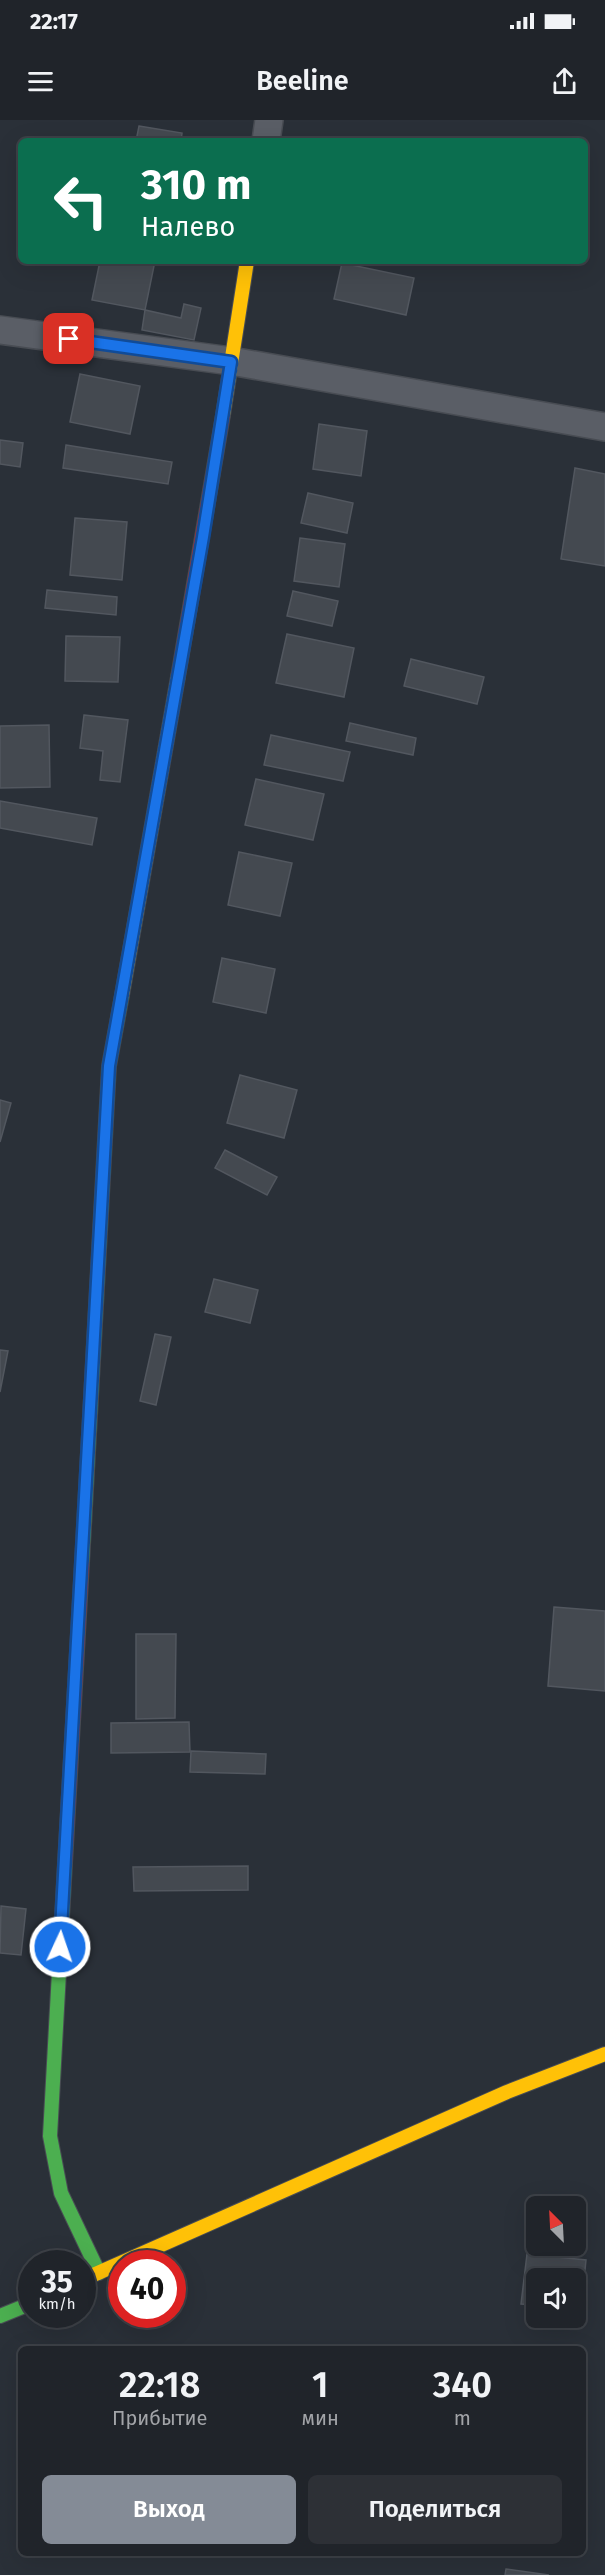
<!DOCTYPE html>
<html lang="ru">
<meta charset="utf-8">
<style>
body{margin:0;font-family:"Fira Sans",sans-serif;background:#2d3036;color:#f1f3f6;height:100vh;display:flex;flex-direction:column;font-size:22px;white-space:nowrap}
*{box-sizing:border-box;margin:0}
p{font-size:20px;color:#a2a4a8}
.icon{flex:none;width:33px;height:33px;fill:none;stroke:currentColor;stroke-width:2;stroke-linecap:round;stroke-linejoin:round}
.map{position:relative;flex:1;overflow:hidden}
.panel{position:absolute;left:18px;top:2226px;width:568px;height:210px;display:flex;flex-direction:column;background:#20242a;border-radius:9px;box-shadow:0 6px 24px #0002,0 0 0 2px #3d4147}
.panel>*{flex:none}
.guide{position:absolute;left:18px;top:18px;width:570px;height:126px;border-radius:9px;box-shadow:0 6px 24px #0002,0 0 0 2px #3d4147;background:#0b6e4f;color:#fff;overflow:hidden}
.needle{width:39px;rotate:336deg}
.buttons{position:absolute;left:526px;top:2076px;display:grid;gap:12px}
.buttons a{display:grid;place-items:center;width:60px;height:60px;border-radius:9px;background:#20242a;box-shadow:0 6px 24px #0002,0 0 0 2px #3d4147;font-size:30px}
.speed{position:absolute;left:18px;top:2130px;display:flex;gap:12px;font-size:30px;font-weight:700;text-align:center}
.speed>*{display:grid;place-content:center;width:78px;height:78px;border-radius:50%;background:#20242a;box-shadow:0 6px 24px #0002,0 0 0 2px #3d4147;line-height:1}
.speed small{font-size:15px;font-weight:400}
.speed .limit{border:9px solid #d22;background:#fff;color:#111}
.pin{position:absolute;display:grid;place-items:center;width:51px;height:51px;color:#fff;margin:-26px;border-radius:12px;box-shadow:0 3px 9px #0006}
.me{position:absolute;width:66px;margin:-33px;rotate:3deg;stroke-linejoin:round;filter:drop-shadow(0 0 4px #0008)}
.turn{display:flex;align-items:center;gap:21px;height:126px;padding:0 24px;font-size:27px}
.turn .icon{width:78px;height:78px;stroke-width:2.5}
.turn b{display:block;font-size:42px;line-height:51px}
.eta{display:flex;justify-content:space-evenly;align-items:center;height:102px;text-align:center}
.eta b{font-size:36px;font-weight:600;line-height:42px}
.cta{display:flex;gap:12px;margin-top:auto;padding:12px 24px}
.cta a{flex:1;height:69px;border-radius:9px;background:#848b96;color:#fff;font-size:24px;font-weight:600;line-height:69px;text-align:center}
.cta a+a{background:#2d3036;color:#f1f3f6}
.status{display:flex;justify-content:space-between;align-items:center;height:42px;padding:0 30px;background:#20242a;direction:ltr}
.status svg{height:16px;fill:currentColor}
header{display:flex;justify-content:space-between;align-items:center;height:78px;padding:0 24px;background:#20242a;font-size:27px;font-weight:600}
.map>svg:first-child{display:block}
.building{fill:#444950;stroke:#52575f;stroke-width:1.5}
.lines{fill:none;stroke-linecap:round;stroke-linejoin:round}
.street-casing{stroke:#484c53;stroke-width:30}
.fast-casing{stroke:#484c53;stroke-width:16}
.slow-casing{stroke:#484c53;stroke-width:16}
.jam-casing{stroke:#484c53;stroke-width:16}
.street{stroke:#5a5e66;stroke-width:27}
.fast{stroke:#4caf50;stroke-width:14}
.slow{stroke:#ffc107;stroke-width:14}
.jam{stroke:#c62828;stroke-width:14}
.route-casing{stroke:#114b97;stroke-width:15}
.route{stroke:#1a73e8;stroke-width:10}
</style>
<div class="status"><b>22:17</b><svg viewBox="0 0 49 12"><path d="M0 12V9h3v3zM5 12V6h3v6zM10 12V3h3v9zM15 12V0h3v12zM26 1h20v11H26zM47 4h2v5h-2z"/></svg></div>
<header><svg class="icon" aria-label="menu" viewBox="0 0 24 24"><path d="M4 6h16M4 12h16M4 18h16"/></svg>Beeline<svg class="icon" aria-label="share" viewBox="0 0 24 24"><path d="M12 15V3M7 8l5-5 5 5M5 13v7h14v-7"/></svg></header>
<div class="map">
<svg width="605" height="2455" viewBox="0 0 605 2455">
<rect width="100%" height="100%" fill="#2a3038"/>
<g class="building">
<path d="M 139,6 L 182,13 L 181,21 L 136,21 Z"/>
<path d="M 100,141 L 155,141 L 145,190 L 92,180 Z"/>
<path d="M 342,143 L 414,158 L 406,195 L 334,179 Z"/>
<path d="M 184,184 L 201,188 L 194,220 L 142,210 L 145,190 L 181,198 Z"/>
<path d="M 80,254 L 140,266 L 130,314 L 70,302 Z"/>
<path d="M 319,304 L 367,311 L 361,356 L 313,349 Z"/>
<path d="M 0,320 L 23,323 L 20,347 L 0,344 Z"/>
<path d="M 66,325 L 172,342 L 168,364 L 63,348 Z"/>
<path d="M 575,348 L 605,354 L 605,446 L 561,439 Z"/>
<path d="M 308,373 L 353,383 L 347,413 L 301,403 Z"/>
<path d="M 75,398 L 127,402 L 122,460 L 70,455 Z"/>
<path d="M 300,418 L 345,424 L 339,467 L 294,461 Z"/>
<path d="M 47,470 L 117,477 L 116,495 L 45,488 Z"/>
<path d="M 293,471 L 338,481 L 332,506 L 287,496 Z"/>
<path d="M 287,514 L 354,528 L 344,577 L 276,563 Z"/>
<path d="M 66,516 L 120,517 L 118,562 L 65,561 Z"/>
<path d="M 411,539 L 484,557 L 477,584 L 404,566 Z"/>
<path d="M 84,595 L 128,600 L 120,662 L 100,660 L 103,631 L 80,628 Z"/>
<path d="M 350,603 L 416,618 L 413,635 L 346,621 Z"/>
<path d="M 49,605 L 50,667 L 0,668 L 0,606 Z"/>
<path d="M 271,615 L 350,632 L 343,661 L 264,645 Z"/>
<path d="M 256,659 L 324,674 L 313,720 L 245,705 Z"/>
<path d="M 0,681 L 97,698 L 92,725 L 0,708 Z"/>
<path d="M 239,732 L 292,743 L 280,796 L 228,785 Z"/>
<path d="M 222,838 L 275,849 L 266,893 L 213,882 Z"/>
<path d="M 240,955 L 297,970 L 284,1018 L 227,1003 Z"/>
<path d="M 0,980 L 11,983 L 0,1022 Z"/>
<path d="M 225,1030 L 277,1057 L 267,1075 L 215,1048 Z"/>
<path d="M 214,1159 L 258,1170 L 250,1203 L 205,1192 Z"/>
<path d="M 155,1214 L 171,1217 L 156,1285 L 140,1281 Z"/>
<path d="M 0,1230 L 8,1231 L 0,1272 Z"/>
<path d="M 554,1487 L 605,1491 L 605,1571 L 548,1566 Z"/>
<path d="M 136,1514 L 176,1514 L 175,1598 L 136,1599 Z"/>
<path d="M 189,1602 L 190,1632 L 111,1633 L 111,1603 Z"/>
<path d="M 191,1631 L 266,1634 L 265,1654 L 190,1652 Z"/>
<path d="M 248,1746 L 248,1770 L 134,1771 L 133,1747 Z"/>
<path d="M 1,1786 L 26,1789 L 21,1835 L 0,1833 Z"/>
<path d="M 527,2134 L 586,2140 L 581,2190 L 576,2189 L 576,2158 L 537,2158 L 537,2185 L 521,2184 Z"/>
<path d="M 506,2449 L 549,2455 L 505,2455 Z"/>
</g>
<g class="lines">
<defs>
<g id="street">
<path d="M 266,21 L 269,0"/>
<path d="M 0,210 L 231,241 L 605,307"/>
</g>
<g id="fast">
<path d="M 82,1443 L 109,946 L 122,875"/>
<path d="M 65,1743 L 50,2016 L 61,2073 L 99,2153"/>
<path d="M 0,2196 L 32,2183"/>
</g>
<g id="slow">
<path d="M 223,295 L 247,141"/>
<path d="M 122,875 L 178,557"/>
<path d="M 82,2160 L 507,1972 L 605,1934"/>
</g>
<g id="jam">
<path d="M 178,557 L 223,295"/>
<path d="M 65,1743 L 82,1443"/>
</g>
</defs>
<use href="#street" class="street-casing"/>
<use href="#fast" class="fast-casing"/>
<use href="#slow" class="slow-casing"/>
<use href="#jam" class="jam-casing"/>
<use href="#street" class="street"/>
<use href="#fast" class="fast"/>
<use href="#slow" class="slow"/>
<use href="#jam" class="jam"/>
</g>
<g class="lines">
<defs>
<path id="route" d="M 60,1827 L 109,946 L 203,417 L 231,242 L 69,219"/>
</defs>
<use href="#route" class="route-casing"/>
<use href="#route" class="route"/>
</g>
</svg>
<div class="buttons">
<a><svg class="needle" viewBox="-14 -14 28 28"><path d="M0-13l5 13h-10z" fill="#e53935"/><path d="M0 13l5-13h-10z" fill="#a2a4a8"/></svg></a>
<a><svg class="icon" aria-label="sound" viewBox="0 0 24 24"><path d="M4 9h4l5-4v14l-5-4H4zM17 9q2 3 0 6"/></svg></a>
</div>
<div class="speed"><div>35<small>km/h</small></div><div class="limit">40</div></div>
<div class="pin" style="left:69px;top:219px;background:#d93025"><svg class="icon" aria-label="arrive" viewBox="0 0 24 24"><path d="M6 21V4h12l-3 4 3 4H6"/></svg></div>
<svg class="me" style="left:60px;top:1827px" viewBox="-20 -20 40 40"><circle r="17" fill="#1a73e8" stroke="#fff" stroke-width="3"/><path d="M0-11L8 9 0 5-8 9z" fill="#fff"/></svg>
<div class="guide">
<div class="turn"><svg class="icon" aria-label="left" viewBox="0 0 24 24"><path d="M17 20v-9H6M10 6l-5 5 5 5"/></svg><div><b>310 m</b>Налево</div></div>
</div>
<section class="panel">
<div class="eta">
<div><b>22:18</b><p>Прибытие</p></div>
<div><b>1</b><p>мин</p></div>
<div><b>340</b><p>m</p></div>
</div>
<div class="cta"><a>Выход</a><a>Поделиться</a></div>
</section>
</div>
